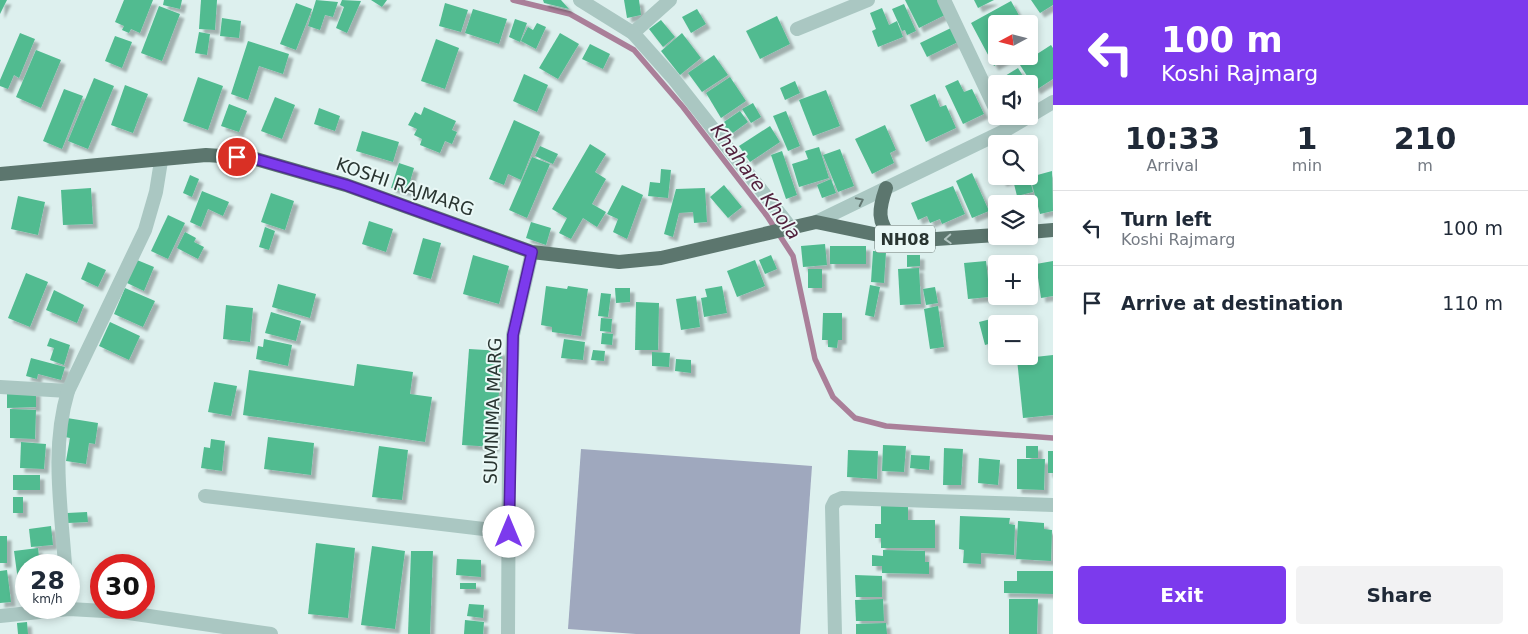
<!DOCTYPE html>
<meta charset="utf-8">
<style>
body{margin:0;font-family:"DejaVu Sans",sans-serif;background:#f2f2f3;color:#1f2937;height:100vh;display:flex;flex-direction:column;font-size:19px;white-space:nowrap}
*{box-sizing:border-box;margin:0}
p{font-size:16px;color:#747a83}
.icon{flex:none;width:28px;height:28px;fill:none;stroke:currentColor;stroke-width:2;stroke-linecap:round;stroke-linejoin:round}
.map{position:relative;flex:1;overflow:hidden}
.drawer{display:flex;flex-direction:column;background:#fff;width:475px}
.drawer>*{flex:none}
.banner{background:#7c3aed;color:#fff;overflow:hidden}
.needle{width:32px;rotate:263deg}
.tools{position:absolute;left:988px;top:15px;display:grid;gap:10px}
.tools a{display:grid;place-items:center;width:50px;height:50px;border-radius:5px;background:#fff;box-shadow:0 2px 8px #0003;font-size:25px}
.speed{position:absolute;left:15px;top:554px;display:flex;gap:10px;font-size:25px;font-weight:700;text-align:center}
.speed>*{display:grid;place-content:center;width:65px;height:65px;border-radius:50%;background:#fff;box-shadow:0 2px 8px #0003;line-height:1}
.speed small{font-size:12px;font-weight:400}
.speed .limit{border:8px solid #d22;background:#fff;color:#111}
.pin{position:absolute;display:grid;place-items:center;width:42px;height:42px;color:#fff;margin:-21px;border:2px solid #fff;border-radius:50%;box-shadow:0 1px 5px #0007}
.me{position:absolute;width:55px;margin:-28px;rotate:0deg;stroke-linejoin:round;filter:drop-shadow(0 0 4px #0008)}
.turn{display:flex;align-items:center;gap:18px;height:105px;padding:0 25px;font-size:22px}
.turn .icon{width:65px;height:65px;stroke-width:2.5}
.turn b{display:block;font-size:35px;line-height:42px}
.eta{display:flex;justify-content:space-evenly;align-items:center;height:85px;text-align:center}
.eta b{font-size:30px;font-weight:600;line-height:35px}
.button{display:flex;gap:10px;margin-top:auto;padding:10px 25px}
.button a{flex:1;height:58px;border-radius:5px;background:#7c3aed;color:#fff;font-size:20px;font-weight:600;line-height:58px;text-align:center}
.button a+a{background:#f2f2f3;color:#1f2937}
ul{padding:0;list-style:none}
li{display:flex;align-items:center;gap:15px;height:75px;padding:0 25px;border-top:1px solid #e0e1e3}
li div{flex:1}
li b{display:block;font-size:19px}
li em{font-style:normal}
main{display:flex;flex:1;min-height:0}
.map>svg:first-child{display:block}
.green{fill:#9fa8be}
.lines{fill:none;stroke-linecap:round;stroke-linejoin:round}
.stream{stroke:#aa7f99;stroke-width:5.5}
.building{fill:#51bb90;filter:url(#shadow)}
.minor{stroke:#aac7c2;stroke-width:14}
.primary{stroke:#5c766e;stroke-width:14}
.oneway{stroke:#637772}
.oneway2{stroke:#b1c4c0}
.route-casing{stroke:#51269a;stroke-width:12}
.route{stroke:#7c3aed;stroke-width:9}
.labels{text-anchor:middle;stroke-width:4;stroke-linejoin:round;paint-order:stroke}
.shield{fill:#e9f8f6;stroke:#63706c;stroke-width:1}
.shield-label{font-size:16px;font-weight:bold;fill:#293531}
.street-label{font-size:18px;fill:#293531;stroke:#e9f8f6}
.water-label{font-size:19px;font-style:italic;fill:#53223e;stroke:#e9f8f6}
</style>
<main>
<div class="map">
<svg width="1053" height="634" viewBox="0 0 1053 634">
<defs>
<filter id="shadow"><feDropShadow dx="4.5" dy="4.5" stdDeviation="1" flood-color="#0004"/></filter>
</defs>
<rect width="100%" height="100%" fill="#ddf0ee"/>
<path class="green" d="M 581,449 L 812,466 L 800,634 L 636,634 L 568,629 Z"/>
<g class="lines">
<path class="stream" d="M 513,0 L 570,14 L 634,50 L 683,107 L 767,216 L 793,256 L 815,359 L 833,397 L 855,418 L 886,426 L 1053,438"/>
</g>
<g class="building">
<path d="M 0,0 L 7,0 L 0,14 Z"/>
<path d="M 124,0 L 153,0 L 140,33 L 131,29 L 129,33 L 122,30 L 124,26 L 115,22 Z"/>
<path d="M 164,0 L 182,0 L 180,9 L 163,5 Z"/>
<path d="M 201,0 L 217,0 L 215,30 L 199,29 Z"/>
<path d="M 316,0 L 338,2 L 333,17 L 325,15 L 320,30 L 308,26 Z"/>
<path d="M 342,0 L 361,1 L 347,33 L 336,28 L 344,7 L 340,5 Z"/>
<path d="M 371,0 L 387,0 L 382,7 Z"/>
<path d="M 543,0 L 561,0 L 569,9 L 544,3 Z"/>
<path d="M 624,0 L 639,0 L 641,15 L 627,18 Z"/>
<path d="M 905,0 L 939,0 L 947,14 L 919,28 Z"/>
<path d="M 974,0 L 994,0 L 978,8 Z"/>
<path d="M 1031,0 L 1053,0 L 1053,5 L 1040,13 Z"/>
<path d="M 1011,1 L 1021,19 L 1012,24 L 996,24 L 996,56 L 1011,56 L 994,66 L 971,23 Z"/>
<path d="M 296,3 L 312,9 L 296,50 L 280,44 Z"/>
<path d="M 445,3 L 468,10 L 461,32 L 439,26 Z"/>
<path d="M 904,4 L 916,31 L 907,35 L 905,30 L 902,31 L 892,9 Z"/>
<path d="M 159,6 L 180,14 L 162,61 L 141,53 Z"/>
<path d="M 882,8 L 889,25 L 897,21 L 903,37 L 878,47 L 872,31 L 876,29 L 870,13 Z"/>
<path d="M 473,9 L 507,19 L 499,44 L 465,33 Z"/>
<path d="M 697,9 L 706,24 L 691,33 L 682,17 Z"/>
<path d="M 777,16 L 790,44 L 760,59 L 746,31 Z"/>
<path d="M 222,18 L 241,21 L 239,38 L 220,36 Z"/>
<path d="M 515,19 L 527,23 L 520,42 L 509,37 Z"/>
<path d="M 661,20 L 675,37 L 663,47 L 649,29 Z"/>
<path d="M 537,23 L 546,27 L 536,49 L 521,41 L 528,27 L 533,30 Z"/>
<path d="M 953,27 L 960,41 L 927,57 L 920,43 Z"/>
<path d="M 199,32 L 210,34 L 207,55 L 195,53 Z"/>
<path d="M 20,33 L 35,39 L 19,78 L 14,75 L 8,89 L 0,86 L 0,80 Z"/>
<path d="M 560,33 L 579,44 L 558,79 L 539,68 Z"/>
<path d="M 682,33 L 701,58 L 680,75 L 661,51 Z"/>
<path d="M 115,36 L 132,42 L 122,68 L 105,61 Z"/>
<path d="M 436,39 L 459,48 L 445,89 L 421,81 Z"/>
<path d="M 248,41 L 289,54 L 283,74 L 259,66 L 248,100 L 231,94 Z"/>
<path d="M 590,44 L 610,54 L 603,69 L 582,59 Z"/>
<path d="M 1051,45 L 1053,48 L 1053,79 L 1036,90 L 1020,65 Z"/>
<path d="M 36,50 L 61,60 L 41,108 L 16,97 Z"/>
<path d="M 714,55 L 728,75 L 702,92 L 688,73 Z"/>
<path d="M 1018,68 L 1028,84 L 1003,84 L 1000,79 Z"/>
<path d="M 524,74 L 548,85 L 537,112 L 513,101 Z"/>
<path d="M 198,77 L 223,86 L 208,130 L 183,121 Z"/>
<path d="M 730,77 L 746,101 L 721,118 L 706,93 Z"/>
<path d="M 94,78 L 114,86 L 88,149 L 68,141 Z"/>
<path d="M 958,80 L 964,92 L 972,89 L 984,114 L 963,124 L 945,86 Z"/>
<path d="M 795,81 L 800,93 L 785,100 L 780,88 Z"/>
<path d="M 125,85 L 148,94 L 133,133 L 111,125 Z"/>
<path d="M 64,89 L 83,96 L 62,149 L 43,141 Z"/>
<path d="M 826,90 L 840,126 L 813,136 L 799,100 Z"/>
<path d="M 935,94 L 940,107 L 946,105 L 956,128 L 926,142 L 910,105 Z"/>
<path d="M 275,97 L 295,105 L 282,139 L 261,131 Z"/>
<path d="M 753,103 L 761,117 L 751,123 L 742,109 Z"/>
<path d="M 229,104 L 247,111 L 239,132 L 221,126 Z"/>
<path d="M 424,107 L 456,121 L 452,130 L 457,132 L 452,144 L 445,141 L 440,153 L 420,145 L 422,139 L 414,135 L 417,129 L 408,125 L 415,112 L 421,115 Z"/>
<path d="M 319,108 L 340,116 L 335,131 L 314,124 Z"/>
<path d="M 740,111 L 748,122 L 730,135 L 721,124 Z"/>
<path d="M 786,111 L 800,146 L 788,151 L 773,116 Z"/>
<path d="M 514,120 L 540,132 L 521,180 L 508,174 L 504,185 L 489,179 Z"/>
<path d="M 885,125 L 896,150 L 890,153 L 894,163 L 872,174 L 855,139 Z"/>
<path d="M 770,126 L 780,142 L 750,162 L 739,146 Z"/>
<path d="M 362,131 L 399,142 L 393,162 L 356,151 Z"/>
<path d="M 590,144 L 606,154 L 595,172 L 606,179 L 592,204 L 606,212 L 597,227 L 583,218 L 571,239 L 559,233 L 567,218 L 552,209 Z"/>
<path d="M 540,146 L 558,154 L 553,164 L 535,156 Z"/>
<path d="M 819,147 L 829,178 L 799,187 L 792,164 L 808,159 L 805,151 Z"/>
<path d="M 840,149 L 854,186 L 838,192 L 823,155 Z"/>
<path d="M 782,151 L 797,195 L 786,199 L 771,155 Z"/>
<path d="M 532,157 L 550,164 L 527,218 L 509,210 Z"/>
<path d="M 399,163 L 414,168 L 407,192 L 391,188 Z"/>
<path d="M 661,169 L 671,170 L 668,198 L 648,196 L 650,182 L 660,183 Z"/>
<path d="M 1052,171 L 1053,211 L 1040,214 L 1030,177 Z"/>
<path d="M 972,173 L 989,211 L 972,218 L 956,181 Z"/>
<path d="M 190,175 L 199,179 L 192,197 L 183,193 Z"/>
<path d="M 1000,176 L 1019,176 L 1019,177 L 1002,182 Z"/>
<path d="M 831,179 L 836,193 L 822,198 L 817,185 Z"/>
<path d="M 1030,180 L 1033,192 L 1017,196 L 1014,184 Z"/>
<path d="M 622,185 L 643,195 L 627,239 L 613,232 L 618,219 L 607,214 Z"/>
<path d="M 724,185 L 742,207 L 728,218 L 710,197 Z"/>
<path d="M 953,186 L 965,214 L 942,224 L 940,219 L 930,223 L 927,216 L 918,220 L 911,203 Z"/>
<path d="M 91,188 L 93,224 L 63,225 L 61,190 Z"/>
<path d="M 705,188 L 707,222 L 694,223 L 693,212 L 679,213 L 673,237 L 664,234 L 676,189 Z"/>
<path d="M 202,191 L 229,202 L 223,216 L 208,209 L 201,227 L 190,222 Z"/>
<path d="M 271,193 L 294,201 L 285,230 L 261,222 Z"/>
<path d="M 18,196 L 45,202 L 38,235 L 11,229 Z"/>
<path d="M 168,215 L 185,223 L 168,259 L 151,251 Z"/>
<path d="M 369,221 L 393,229 L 386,252 L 362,244 Z"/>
<path d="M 531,222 L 551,228 L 546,245 L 526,238 Z"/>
<path d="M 265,227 L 275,231 L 269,250 L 259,247 Z"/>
<path d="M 185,232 L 196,238 L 194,242 L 204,247 L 198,259 L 177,248 Z"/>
<path d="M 423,238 L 441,243 L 431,279 L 413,274 Z"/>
<path d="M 825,244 L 827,265 L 803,267 L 801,246 Z"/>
<rect x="830" y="246" width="36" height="18"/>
<path d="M 873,251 L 886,252 L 884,283 L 871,282 Z"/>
<path d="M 473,255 L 509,266 L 499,304 L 463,294 Z"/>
<path d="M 771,255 L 777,269 L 765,274 L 759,260 Z"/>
<path d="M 907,255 L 920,255 L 920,266 L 907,267 Z"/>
<path d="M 137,260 L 154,267 L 144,291 L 127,283 Z"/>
<path d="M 755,260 L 765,286 L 737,297 L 727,271 Z"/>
<path d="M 986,261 L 990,297 L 968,299 L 964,263 Z"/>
<path d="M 1053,261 L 1053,296 L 1041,298 L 1036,264 Z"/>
<path d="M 88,262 L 106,270 L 98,287 L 81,279 Z"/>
<path d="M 919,268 L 921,304 L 900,305 L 898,269 Z"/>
<rect x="808" y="269" width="14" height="19"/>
<path d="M 26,273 L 48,282 L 30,327 L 8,318 Z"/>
<path d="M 278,284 L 316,294 L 310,318 L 272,307 Z"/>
<path d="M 870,285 L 880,287 L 874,317 L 865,315 Z"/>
<path d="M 546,286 L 567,289 L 568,286 L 588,289 L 581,336 L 552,332 L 552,327 L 541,325 Z"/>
<path d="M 722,286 L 727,313 L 704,317 L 701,298 L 707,297 L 705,289 Z"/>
<path d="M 935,287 L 938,303 L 926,305 L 923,289 Z"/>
<path d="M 125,288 L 155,301 L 143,327 L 114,314 Z"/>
<path d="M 615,288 L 630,288 L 630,302 L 616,303 Z"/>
<path d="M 54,290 L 84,305 L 77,323 L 46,310 Z"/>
<path d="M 601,293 L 611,294 L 608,317 L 598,316 Z"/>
<path d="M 696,296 L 700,327 L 681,330 L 676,299 Z"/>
<path d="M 636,302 L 659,303 L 658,350 L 635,350 Z"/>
<path d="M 226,305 L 253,308 L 250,342 L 223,339 Z"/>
<path d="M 938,306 L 944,347 L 930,349 L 924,309 Z"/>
<path d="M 271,312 L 301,321 L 296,341 L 265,333 Z"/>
<path d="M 823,313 L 842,313 L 842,340 L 838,340 L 837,348 L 828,347 L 828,340 L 822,340 Z"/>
<path d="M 999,317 L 1001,324 L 996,324 L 996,342 L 985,345 L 979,322 Z"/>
<path d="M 601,318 L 612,319 L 611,332 L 600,331 Z"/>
<path d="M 110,322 L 140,336 L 129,360 L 99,346 Z"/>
<path d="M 602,333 L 613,334 L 612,345 L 601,344 Z"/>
<path d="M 50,338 L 70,345 L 64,365 L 50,360 L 54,348 L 47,346 Z"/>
<path d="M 264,339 L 292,345 L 288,366 L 256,359 L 258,346 L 263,347 Z"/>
<path d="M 564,339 L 585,342 L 583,360 L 561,358 Z"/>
<path d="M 469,349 L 502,351 L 495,447 L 462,445 Z"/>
<path d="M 593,350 L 605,351 L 604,361 L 591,360 Z"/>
<path d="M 652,352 L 670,353 L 669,367 L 652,366 Z"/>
<path d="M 1053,355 L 1053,415 L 1023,418 L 1017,359 Z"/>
<path d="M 31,358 L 65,367 L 61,380 L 38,374 L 37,379 L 26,376 Z"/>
<path d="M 676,359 L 691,360 L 691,373 L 675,371 Z"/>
<path d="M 357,364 L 413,372 L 410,394 L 432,397 L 425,442 L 243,415 L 249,370 L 354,386 Z"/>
<path d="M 214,382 L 237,386 L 231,416 L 208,412 Z"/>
<path d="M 36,391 L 36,407 L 7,408 L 7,392 Z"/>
<path d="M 10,409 L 36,410 L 35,439 L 10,438 Z"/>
<path d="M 67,418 L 98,423 L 95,444 L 89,443 L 86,464 L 66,461 L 70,438 L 65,437 Z"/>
<path d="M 268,437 L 314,443 L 311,475 L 264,469 Z"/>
<path d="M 211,439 L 225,441 L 222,471 L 201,468 L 204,447 L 210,448 Z"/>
<path d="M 21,442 L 46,444 L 44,469 L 20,468 Z"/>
<path d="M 883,445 L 906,446 L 904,472 L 882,471 Z"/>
<path d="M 379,446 L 408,450 L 402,500 L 372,497 Z"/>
<rect x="1026" y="446" width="12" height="12"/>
<path d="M 944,448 L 963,449 L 961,485 L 943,485 Z"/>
<path d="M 848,450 L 878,451 L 877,479 L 847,477 Z"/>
<rect x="1048" y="451" width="5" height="22"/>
<path d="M 911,455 L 930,456 L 929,470 L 910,468 Z"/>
<path d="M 979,458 L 1000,460 L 998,485 L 978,483 Z"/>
<path d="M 1017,459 L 1045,459 L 1044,490 L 1017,489 Z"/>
<rect x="13" y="475" width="27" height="15"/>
<rect x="13" y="497" width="10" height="16"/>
<path d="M 881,505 L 908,505 L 908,520 L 935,520 L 935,548 L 881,548 L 881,538 L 875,538 L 875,524 L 881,524 Z"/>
<path d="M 87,512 L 88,522 L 68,523 L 67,513 Z"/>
<path d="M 960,516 L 1010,518 L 1009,524 L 1015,525 L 1014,555 L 981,553 L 981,564 L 963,563 L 964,550 L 959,549 Z"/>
<path d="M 1018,521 L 1044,523 L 1044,529 L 1052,530 L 1051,561 L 1016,559 Z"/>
<path d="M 51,526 L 53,545 L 31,547 L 29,529 Z"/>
<rect x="0" y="536" width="7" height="27"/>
<path d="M 316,543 L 355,548 L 348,618 L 308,614 Z"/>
<path d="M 372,546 L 405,551 L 395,629 L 361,625 Z"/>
<path d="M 38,548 L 40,565 L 26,565 L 26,587 L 19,588 L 14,551 Z"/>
<path d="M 883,550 L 925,551 L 925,562 L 929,562 L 929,574 L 882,573 L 882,566 L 872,566 L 872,555 L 883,556 Z"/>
<path d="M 411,551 L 433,551 L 430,634 L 408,634 Z"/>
<path d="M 457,559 L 481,560 L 481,577 L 456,575 Z"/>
<path d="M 7,570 L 11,602 L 0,603 L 0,571 Z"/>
<path d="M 1017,571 L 1053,571 L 1053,594 L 1004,593 L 1004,581 L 1017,581 Z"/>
<path d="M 855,575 L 882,576 L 882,597 L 856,597 Z"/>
<rect x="460" y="583" width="16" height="6"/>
<path d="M 883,599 L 884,621 L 856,621 L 855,600 Z"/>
<path d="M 1009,599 L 1038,599 L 1037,634 L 1009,634 Z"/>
<path d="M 469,604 L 484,605 L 483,618 L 467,616 Z"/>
<path d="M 465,620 L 484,622 L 483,634 L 464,634 Z"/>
<path d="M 27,622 L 28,634 L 18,634 L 17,623 Z"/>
<path d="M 886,623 L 887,634 L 856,634 L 856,624 Z"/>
</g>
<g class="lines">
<g class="minor">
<path d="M 580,0 L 633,33 L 670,0"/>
<path d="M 944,0 L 996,110"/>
<path d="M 797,29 L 868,0"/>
<path d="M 633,33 L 673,78 L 791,228"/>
<path d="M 816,222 L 1006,130 L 1053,102"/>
<path d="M 0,387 L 68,391"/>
<path d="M 205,496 L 509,532"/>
<path d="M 65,565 C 61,506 51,448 68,391 L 145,230 L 156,192 L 161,161"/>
<path d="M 0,616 L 69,609 L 122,612 L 271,634"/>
<path d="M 508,634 L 509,441 L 513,335 L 532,252"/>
<path d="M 835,634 L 832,507 L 835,501 L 842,498 L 1053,505"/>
</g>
<g class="primary">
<path d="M 0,174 L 206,155 L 252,158 L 346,185 L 532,252 L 619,262 L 661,258 L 816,222 L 893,238 L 921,240 L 996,235"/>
<path d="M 886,188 C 879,208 876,223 893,238"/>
<path d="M 1029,232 L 1053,230"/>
</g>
</g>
<defs><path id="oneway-chevron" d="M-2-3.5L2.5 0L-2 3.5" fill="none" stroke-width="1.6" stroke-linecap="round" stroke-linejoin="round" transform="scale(1.25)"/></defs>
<use class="oneway" href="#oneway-chevron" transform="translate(860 201) rotate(-26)"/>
<use class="oneway2" href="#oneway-chevron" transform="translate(948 239) rotate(177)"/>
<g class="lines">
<defs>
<path id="route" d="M 237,157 L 252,158 L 346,185 L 532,252 L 513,335 L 509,532"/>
</defs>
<use href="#route" class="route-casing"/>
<use href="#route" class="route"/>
</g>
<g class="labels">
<rect class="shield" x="875" y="225.5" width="60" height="27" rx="4"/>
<g class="shield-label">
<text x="905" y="245">NH08</text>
</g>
<g class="street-label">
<text transform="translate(405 187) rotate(19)" y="6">KOSHI RAJMARG</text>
<text transform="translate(493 411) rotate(-88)" y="6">SUMNIMA MARG</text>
</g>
<g class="water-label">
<text transform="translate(756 181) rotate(54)" y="7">Khahare Khola</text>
</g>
</g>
</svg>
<div class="tools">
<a><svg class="needle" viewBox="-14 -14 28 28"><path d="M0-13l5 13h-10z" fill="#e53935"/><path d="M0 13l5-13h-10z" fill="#747a83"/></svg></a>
<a><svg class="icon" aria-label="sound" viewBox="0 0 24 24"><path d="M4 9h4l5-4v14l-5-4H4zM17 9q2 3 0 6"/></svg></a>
<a><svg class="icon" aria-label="search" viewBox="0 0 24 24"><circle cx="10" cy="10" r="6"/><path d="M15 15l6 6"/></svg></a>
<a><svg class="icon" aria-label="layers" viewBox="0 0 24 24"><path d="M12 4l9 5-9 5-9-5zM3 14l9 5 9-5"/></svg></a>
<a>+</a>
<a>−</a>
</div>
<div class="speed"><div>28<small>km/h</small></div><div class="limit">30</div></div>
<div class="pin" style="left:237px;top:157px;background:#d93025"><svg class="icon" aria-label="arrive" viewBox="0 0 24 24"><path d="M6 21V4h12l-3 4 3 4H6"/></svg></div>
<svg class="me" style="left:509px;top:532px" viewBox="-20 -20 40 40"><circle r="19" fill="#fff"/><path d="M0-13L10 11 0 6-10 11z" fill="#7c3aed"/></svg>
</div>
<section class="drawer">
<div class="banner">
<div class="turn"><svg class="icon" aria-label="left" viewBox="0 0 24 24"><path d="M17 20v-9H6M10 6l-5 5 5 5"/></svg><div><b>100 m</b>Koshi Rajmarg</div></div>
</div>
<div class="eta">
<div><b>10:33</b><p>Arrival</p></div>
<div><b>1</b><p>min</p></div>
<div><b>210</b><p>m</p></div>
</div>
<ul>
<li><svg class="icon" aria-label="left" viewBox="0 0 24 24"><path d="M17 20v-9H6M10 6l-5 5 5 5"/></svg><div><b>Turn left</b><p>Koshi Rajmarg</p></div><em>100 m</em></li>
<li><svg class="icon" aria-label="arrive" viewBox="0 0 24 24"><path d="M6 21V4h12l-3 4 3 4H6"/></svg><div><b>Arrive at destination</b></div><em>110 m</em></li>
</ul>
<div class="button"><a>Exit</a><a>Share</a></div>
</section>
</main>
